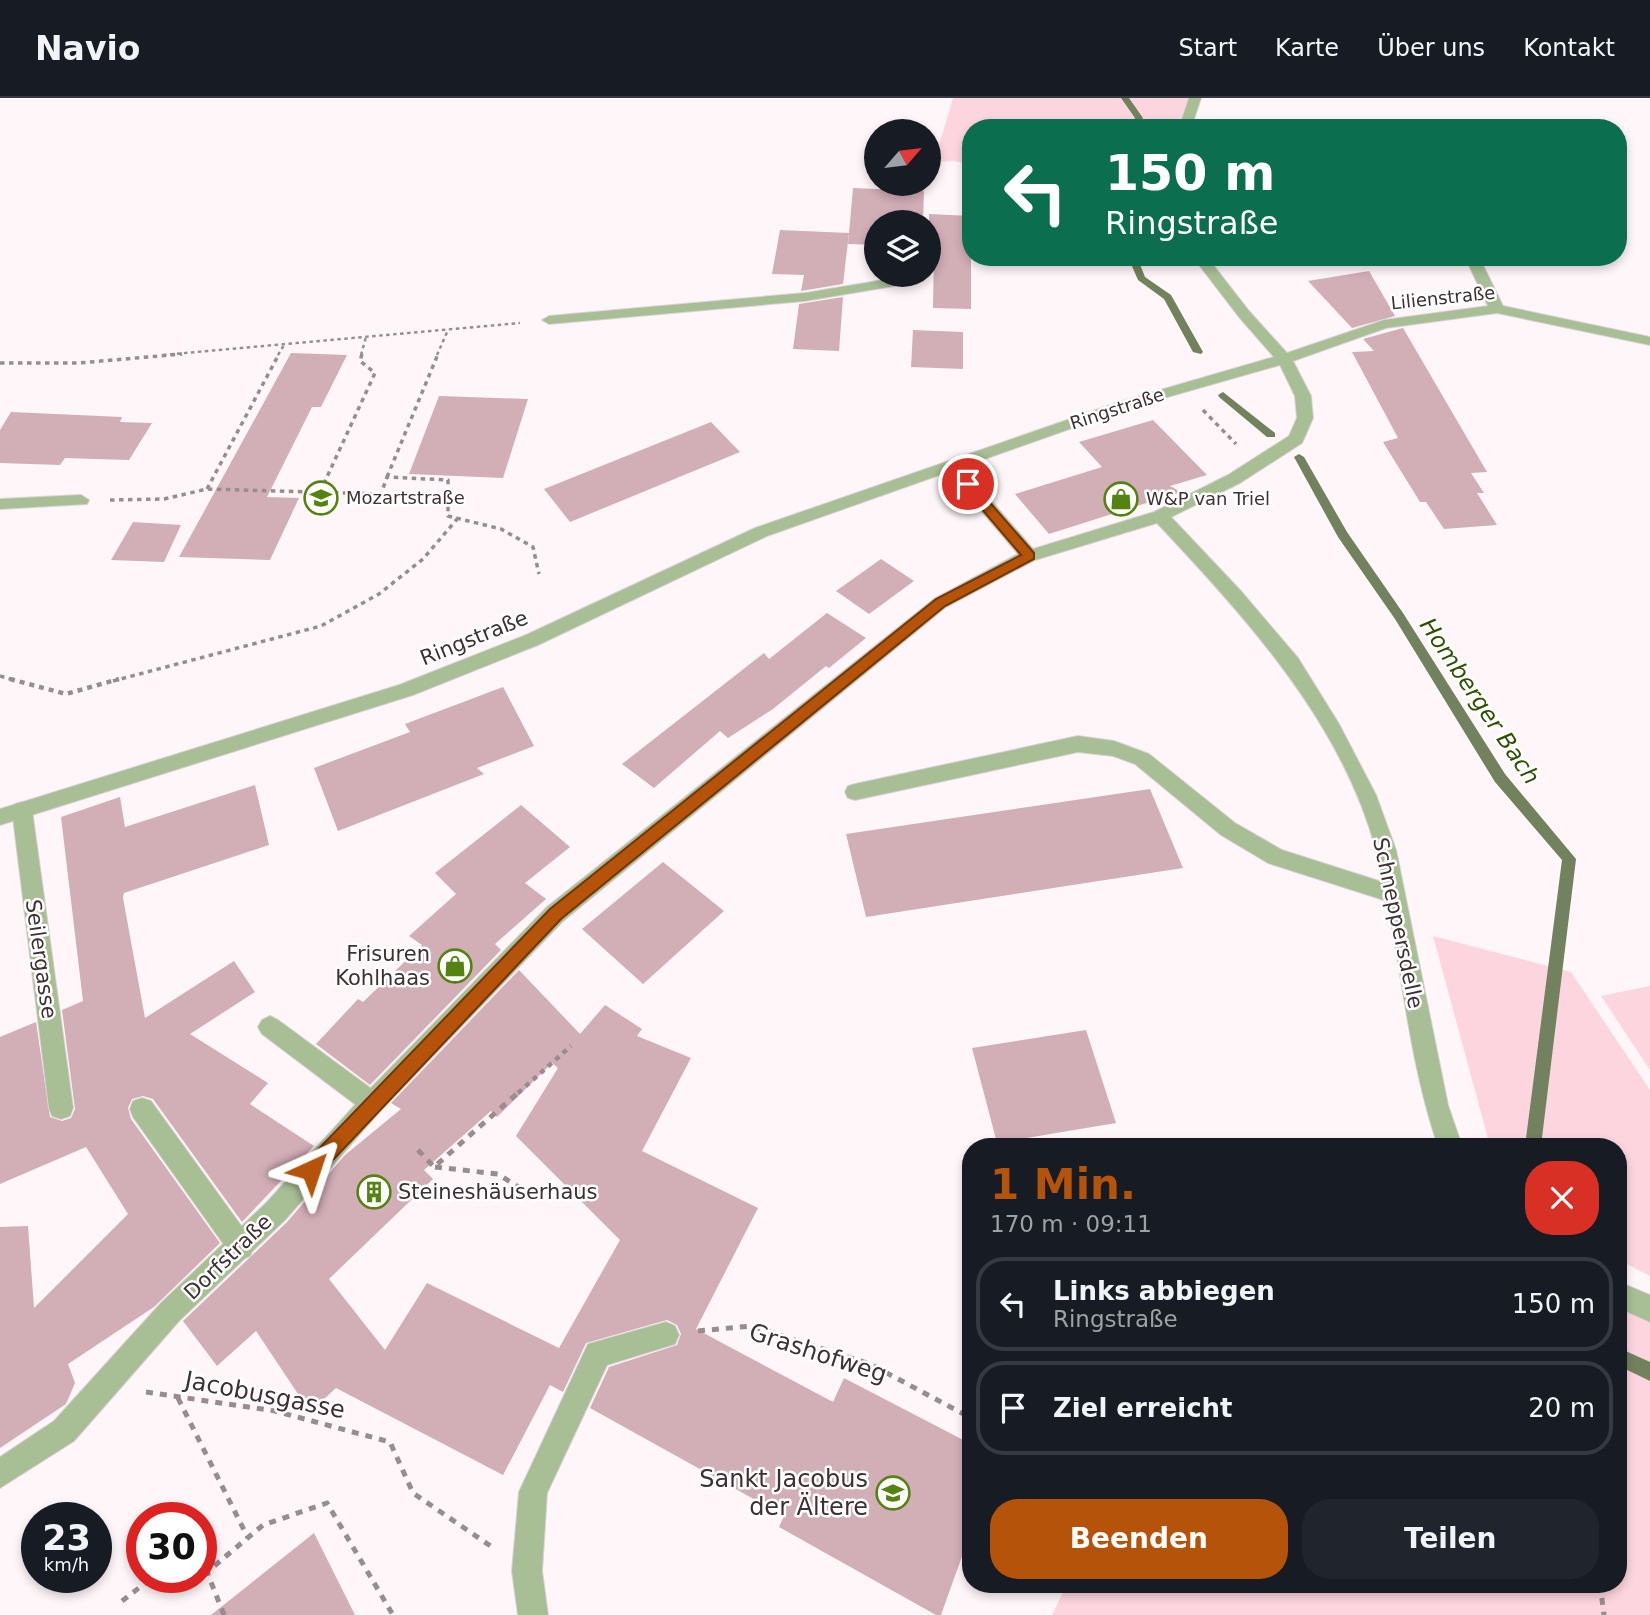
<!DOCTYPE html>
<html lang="de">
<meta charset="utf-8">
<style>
body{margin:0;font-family:"DejaVu Sans",sans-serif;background:#20242c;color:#f1f3f6;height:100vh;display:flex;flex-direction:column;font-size:26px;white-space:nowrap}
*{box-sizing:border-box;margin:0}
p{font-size:23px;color:#9ea1a6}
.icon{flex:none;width:38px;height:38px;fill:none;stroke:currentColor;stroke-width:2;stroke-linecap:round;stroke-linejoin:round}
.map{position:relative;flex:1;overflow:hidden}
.side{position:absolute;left:962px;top:1040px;width:665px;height:455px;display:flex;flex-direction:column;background:#171b24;border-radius:28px;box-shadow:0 4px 10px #0003}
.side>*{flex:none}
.guide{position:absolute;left:962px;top:21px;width:665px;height:147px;border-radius:28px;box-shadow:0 4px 10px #0003;background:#0b6e4f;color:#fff;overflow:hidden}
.needle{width:46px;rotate:62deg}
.tools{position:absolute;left:864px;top:21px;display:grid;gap:14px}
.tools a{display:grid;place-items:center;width:77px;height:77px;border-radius:50%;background:#171b24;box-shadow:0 4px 10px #0003;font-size:35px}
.speed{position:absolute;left:21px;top:1404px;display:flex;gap:14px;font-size:35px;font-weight:700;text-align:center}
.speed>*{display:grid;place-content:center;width:91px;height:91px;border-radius:50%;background:#171b24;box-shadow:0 4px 10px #0003;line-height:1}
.speed small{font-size:18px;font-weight:400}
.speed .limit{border:10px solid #d22;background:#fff;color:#111}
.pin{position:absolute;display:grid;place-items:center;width:60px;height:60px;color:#fff;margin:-30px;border:4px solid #fff;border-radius:50%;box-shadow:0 2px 7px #0007}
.me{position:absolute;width:77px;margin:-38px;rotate:42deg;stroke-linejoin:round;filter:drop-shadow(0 0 5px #0008)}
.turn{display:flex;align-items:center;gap:24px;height:147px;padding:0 28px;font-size:32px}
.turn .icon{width:91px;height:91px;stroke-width:2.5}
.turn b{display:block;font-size:49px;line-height:60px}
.round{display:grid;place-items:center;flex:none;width:74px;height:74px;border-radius:28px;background:#20242c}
.overview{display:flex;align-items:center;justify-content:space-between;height:119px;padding:0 28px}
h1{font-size:42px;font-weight:700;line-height:52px;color:#b45309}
.action{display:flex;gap:14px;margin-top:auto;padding:14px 28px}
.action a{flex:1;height:80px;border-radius:28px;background:#b45309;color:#fff;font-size:28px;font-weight:700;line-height:80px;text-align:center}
.action a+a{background:#20242c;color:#f1f3f6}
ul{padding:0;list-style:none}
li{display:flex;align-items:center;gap:21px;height:94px;margin:0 14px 10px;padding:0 14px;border:4px solid #363941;border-radius:28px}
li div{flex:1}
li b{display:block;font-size:26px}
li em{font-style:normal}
header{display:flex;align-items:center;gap:42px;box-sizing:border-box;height:98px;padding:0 35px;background:#171b24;border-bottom:2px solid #363941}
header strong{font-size:33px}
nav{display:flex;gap:38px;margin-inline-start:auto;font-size:24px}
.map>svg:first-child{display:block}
.green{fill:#fdd5df}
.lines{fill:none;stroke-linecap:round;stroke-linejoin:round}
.stream{fill:#72815e;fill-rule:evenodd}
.building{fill:#d2aeb7;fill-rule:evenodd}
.service-casing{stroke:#dbd2d5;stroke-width:2}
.minor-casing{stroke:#dbd2d5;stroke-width:2}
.path-far3{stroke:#988c8f;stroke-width:2.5;stroke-dasharray:3.5 3.5;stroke-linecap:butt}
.path-far2{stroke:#988c8f;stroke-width:3.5;stroke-dasharray:4.5 4.5;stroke-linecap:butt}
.path-far1{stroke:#988c8f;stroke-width:4.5;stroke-dasharray:5 5;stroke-linecap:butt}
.path{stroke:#988c8f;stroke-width:5;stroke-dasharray:7 7;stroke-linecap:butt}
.service{fill:#a8be95;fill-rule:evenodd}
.minor{fill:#a8be95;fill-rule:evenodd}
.route{fill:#b45309;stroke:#753606;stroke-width:2}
.labels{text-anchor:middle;stroke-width:5;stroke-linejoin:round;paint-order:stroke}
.far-street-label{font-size:18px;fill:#3e3033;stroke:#fff}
.far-poi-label{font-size:18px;fill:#3e3033;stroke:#fff;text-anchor:start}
.street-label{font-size:21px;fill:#3e3033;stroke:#fff}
.poi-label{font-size:21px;fill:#3e3033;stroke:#fff;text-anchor:end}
.water-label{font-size:23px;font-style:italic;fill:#2f4f00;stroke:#fff}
.near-street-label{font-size:24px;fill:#3e3033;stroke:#fff}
.near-poi-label{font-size:24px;fill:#3e3033;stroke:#fff;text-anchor:end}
</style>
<header>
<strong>Navio</strong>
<nav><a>Start</a><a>Karte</a><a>Über uns</a><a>Kontakt</a></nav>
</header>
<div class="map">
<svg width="1650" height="1517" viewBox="0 0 1650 1517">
<rect width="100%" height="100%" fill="#fef6f8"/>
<g class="green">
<path d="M 953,0 L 1188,0 L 1185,14 L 1174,30 L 971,30 L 971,66 L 953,63 L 934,64 Z"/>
<path d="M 1433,838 L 1571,874 L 1650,992 L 1650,1178 L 1619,1162 L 1619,1048 L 1490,1048 Z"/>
<path d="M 1650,888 L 1650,972 L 1601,898 Z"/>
<path d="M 1619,1210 L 1650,1224 L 1650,1517 L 1052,1517 L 1067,1486 L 1619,1486 Z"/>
</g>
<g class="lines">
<g class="stream">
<path d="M 1121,0 L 1129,0 L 1143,20 L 1135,30 L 1127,30 L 1135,20 Z"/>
<path d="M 1128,159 L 1137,159 L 1145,179 L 1171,197 L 1203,254 L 1201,256 L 1193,254 L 1164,201 L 1138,182 Z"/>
<path d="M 1223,294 L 1275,335 L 1275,339 L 1267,339 L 1219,299 L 1218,297 Z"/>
<path d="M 1299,356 L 1304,359 L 1347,434 L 1403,515 L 1505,676 L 1576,761 L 1541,1048 L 1525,1048 L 1562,762 L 1495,684 L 1395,521 L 1338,439 L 1294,359 Z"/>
<path d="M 1619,1250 L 1650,1264 L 1650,1283 L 1619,1268 Z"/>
</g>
</g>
<g class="building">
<path d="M 853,90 L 924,93 L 923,124 L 877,124 L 877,147 L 848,146 Z"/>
<path d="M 929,116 L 971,118 L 971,211 L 933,210 L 934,151 L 929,150 Z"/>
<path d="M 780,132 L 849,135 L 843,186 L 801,193 L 804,177 L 772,176 Z"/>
<path d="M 1369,173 L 1395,218 L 1352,230 L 1308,183 Z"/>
<path d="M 843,199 L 839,253 L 793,251 L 799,206 Z"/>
<path d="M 1403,230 L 1487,374 L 1471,375 L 1484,395 L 1477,395 L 1497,427 L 1444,431 L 1426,404 L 1420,404 L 1383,344 L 1398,340 L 1352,254 L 1374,253 L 1363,241 Z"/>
<path d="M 913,232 L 963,234 L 963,271 L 911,269 Z"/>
<path d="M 291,255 L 347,257 L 321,309 L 312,309 L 267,399 L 299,400 L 270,462 L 179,459 Z"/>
<path d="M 439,298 L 528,301 L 503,380 L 409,376 Z"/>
<path d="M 11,314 L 122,319 L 120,324 L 152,325 L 129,362 L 65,360 L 60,367 L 0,365 L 0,332 Z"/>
<path d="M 1153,322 L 1207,377 L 1170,388 L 1181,394 L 1049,436 L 1015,396 L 1102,369 L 1079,344 Z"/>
<path d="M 711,324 L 740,354 L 570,424 L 544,391 Z"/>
<path d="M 133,424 L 181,427 L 164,464 L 111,462 Z"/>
<path d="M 881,461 L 914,483 L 869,516 L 836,493 Z"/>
<path d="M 827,515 L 866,540 L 829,570 L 826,568 L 773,611 L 728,640 L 720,633 L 654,690 L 622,666 L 764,555 L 769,561 Z"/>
<path d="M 503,589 L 534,648 L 477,670 L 484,676 L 338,733 L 314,670 L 410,634 L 405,626 Z"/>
<path d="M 255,687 L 269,747 L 124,795 L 123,800 L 145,920 L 234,863 L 255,894 L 190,936 L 268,985 L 250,1006 L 314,1048 L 242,1124 L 153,1001 L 143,998 L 132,1001 L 128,1010 L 131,1021 L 220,1145 L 154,1209 L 68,1266 L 75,1285 L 66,1306 L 0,1350 L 0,1129 L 28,1128 L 34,1210 L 128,1116 L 86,1049 L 0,1086 L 0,939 L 36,924 L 50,1019 L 62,1023 L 71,1020 L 75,1011 L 62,912 L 83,903 L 61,719 L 120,699 L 125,729 Z"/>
<path d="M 1150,691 L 1183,770 L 866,819 L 846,736 Z"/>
<path d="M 521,707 L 570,749 L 525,785 L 546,801 L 495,846 L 501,852 L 370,987 L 316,946 L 358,901 L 363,904 L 422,847 L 409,838 L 456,796 L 435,775 Z"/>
<path d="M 663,764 L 724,813 L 643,886 L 582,831 Z"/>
<path d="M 519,872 L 580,936 L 605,907 L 642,931 L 637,938 L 691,960 L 642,1053 L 758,1110 L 696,1231 L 833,1304 L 844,1280 L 971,1346 L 971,1433 L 941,1517 L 936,1517 L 779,1429 L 784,1418 L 590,1310 L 609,1269 L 677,1247 L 681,1236 L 677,1227 L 667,1222 L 586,1245 L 563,1294 L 550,1287 L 503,1377 L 336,1290 L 310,1314 L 256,1233 L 217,1268 L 183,1223 L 287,1124 L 345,1057 L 401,1011 L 391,1005 ZM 552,965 L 558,970 L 516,1038 L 620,1142 L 559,1250 L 427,1185 L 385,1252 L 329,1181 L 433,1081 L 424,1072 L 491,1013 L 497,1019 Z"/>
<path d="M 1086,932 L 1116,1025 L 997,1045 L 972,950 Z"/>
<path d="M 314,1435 L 355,1517 L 211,1517 Z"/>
</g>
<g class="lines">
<defs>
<g id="service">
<path d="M 889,181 L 896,185 L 894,188 L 805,203 L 549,226 L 542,222 L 549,218 L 805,195 Z"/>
<path d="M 1078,638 L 1114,643 L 1149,656 L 1235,725 L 1282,752 L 1401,790 L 1404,796 L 1401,802 L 1393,805 L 1268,765 L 1221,737 L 1135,666 L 1113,658 L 1078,654 L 855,702 L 848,700 L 845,694 L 848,688 L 855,686 Z"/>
<path d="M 22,704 L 29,706 L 32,712 L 73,1010 L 70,1018 L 61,1021 L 52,1018 L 49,1010 L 12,712 L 15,706 Z"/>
<path d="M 270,918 L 278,922 L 380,997 L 384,1005 L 380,1013 L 372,1016 L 364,1013 L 262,936 L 258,929 L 262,922 Z"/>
<path d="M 142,1000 L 151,1003 L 250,1140 L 254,1149 L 250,1158 L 241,1162 L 232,1158 L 133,1019 L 130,1011 L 133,1003 Z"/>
</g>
<g id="minor">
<path d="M 1189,0 L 1201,0 L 1191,30 L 1179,30 Z"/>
<path d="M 1193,159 L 1207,159 L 1249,213 L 1287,255 L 1384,222 L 1488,208 L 1465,159 L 1479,159 L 1503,208 L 1650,239 L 1650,247 L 1497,215 L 1386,230 L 1293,263 L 1311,298 L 1313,320 L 1302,345 L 1240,385 L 1171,419 L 1240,492 L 1298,560 L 1339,626 L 1376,697 L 1396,752 L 1448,1007 L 1462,1048 L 1438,1048 C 1405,952 1401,850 1376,752 C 1342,624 1245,519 1157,425 L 1035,462 L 946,509 L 563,823 L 380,1013 L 285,1122 L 179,1223 L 74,1343 L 0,1390 L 0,1359 L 54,1323 L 161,1205 L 267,1104 L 364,997 L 547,809 L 934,501 L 1018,456 L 948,374 L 767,438 L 538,547 L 413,597 L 0,727 L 0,711 L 399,587 L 526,537 L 755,430 L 1119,304 L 1274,259 L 1239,219 ZM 1280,267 L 1295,298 L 1297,320 L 1289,338 L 1228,377 L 1154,414 L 1033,451 L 962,369 L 1129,310 Z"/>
<path d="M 81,397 L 89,402 L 87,406 L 0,411 L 0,401 Z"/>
<path d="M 1619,1184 L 1650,1197 L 1650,1224 L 1619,1210 Z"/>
<path d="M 666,1224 L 675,1228 L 679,1237 L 675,1246 L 607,1267 L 547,1395 L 542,1473 L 548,1517 L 518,1517 L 512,1473 L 519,1394 L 588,1246 Z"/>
</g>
</defs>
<use href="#service" class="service-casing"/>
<use href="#minor" class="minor-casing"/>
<g class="path-far3">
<path d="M 163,257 L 520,225"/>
<path d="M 278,257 L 284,247"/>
<path d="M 361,257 L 366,239"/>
<path d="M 437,257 L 448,232"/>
</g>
<g class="path-far2">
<path d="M 0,265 L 79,265 L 182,256"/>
<path d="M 1203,312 L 1236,346"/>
<path d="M 387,379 L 438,256"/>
<path d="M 207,391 L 279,256"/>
<path d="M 320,394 L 375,275 L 360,263 L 362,256"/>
<path d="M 110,402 L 164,401 L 207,391 L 381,396 L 387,379 L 448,382 L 448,418 L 501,431 L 533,449 L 539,476"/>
<path d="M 0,578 L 17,583"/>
<path d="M 113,583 L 321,528 L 379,496 L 423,461 L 458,420"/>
</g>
<g class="path-far1">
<path d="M 10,581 L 66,596 L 119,581"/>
<path d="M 518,995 L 571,948"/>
</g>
<g class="path">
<path d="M 418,1052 L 434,1069 L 520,993"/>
<path d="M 435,1069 L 498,1076 L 539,1102"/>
<path d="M 698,1233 L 751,1228 L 870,1266 L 971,1320"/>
<path d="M 146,1294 L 275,1313 L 390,1344 L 413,1395 L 492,1449"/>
<path d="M 178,1300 L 248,1440"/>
<path d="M 201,1462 L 207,1474"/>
<path d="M 1600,1486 L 1604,1517"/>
<path d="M 122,1503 L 153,1479"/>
<path d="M 224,1517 L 207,1474 L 263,1427 L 327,1405 L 393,1517"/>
</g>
<use href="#service" class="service"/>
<use href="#minor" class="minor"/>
</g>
<path class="route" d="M 968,382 L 972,384 L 1034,455 L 1034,461 L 945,508 L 561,821 L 317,1079 L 311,1081 L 304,1079 L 301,1072 L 304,1066 L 550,811 L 936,501 L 1021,457 L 963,389 L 963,384 Z"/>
<defs>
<symbol id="school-ring" viewBox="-11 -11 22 22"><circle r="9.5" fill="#fff" stroke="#548312" stroke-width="1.5"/><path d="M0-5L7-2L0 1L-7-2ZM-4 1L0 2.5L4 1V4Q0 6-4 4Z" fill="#548312"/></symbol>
<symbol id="shop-ring" viewBox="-11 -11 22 22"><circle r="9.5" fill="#fff" stroke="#548312" stroke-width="1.5"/><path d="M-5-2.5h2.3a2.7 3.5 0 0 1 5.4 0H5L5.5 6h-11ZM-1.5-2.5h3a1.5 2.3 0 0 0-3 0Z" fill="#548312"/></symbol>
<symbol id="building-ring" viewBox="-11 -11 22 22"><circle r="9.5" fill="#fff" stroke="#548312" stroke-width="1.5"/><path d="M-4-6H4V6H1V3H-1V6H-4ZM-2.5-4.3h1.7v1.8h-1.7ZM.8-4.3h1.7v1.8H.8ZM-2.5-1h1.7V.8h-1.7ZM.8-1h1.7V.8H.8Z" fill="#548312"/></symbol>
</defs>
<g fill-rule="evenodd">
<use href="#school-ring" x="302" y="381" width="38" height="38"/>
<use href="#shop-ring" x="1102" y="382" width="38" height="38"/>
<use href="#shop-ring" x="436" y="849" width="38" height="38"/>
<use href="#building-ring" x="355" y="1075" width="38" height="38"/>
<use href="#school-ring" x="874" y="1376" width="38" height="38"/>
</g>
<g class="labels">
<g class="far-street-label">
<text transform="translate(1443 200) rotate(-6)" y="6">Lilienstraße</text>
<text transform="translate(1117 311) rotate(-18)" y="6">Ringstraße</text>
</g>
<g class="far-poi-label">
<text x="346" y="406">Mozartstraße</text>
<text x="1146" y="407">W&amp;P van Triel</text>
</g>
<g class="street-label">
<text transform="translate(474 540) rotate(-22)" y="7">Ringstraße</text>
<text transform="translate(1398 825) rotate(78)" y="7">Schneppersdelle</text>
<text transform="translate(41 861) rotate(82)" y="7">Seilergasse</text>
<text transform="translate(228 1159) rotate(-44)" y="7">Dorfstraße</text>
</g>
<g class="poi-label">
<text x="430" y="863">Frisuren<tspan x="430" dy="24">Kohlhaas</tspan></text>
<text x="398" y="1101" text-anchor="start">Steineshäuserhaus</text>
</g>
<g class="water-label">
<text transform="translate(1480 603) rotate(56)" y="8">Homberger Bach</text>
</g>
<g class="near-street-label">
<text transform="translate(818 1255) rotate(18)" y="8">Grashofweg</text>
<text transform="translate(265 1297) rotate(11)" y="8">Jacobusgasse</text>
</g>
<g class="near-poi-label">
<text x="868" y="1389">Sankt Jacobus<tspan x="868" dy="28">der Ältere</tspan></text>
</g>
</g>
</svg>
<div class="tools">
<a><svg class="needle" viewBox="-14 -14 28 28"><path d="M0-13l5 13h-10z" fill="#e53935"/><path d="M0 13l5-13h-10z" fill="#9ea1a6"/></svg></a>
<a><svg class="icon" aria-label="layers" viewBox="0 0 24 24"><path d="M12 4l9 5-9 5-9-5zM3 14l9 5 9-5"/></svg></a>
</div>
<div class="speed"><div>23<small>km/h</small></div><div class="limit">30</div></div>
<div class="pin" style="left:968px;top:386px;background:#d93025"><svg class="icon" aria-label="arrive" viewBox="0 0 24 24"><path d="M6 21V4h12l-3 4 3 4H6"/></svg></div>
<svg class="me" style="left:311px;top:1072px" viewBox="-20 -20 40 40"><path d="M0-17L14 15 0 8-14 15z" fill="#b45309" stroke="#fff" stroke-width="4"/></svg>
<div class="guide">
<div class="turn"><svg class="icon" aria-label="left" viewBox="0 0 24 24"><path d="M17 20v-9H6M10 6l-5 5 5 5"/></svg><div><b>150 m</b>Ringstraße</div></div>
</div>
<section class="side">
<div class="overview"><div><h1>1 Min.</h1><p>170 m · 09:11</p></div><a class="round" style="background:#d93025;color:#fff"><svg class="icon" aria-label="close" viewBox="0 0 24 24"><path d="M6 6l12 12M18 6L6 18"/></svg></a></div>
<ul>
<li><svg class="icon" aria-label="left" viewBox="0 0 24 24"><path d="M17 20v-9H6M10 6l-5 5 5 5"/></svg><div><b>Links abbiegen</b><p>Ringstraße</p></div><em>150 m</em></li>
<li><svg class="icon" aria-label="arrive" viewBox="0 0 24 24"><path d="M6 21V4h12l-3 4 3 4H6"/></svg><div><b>Ziel erreicht</b></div><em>20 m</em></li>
</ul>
<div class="action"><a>Beenden</a><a>Teilen</a></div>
</section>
</div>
